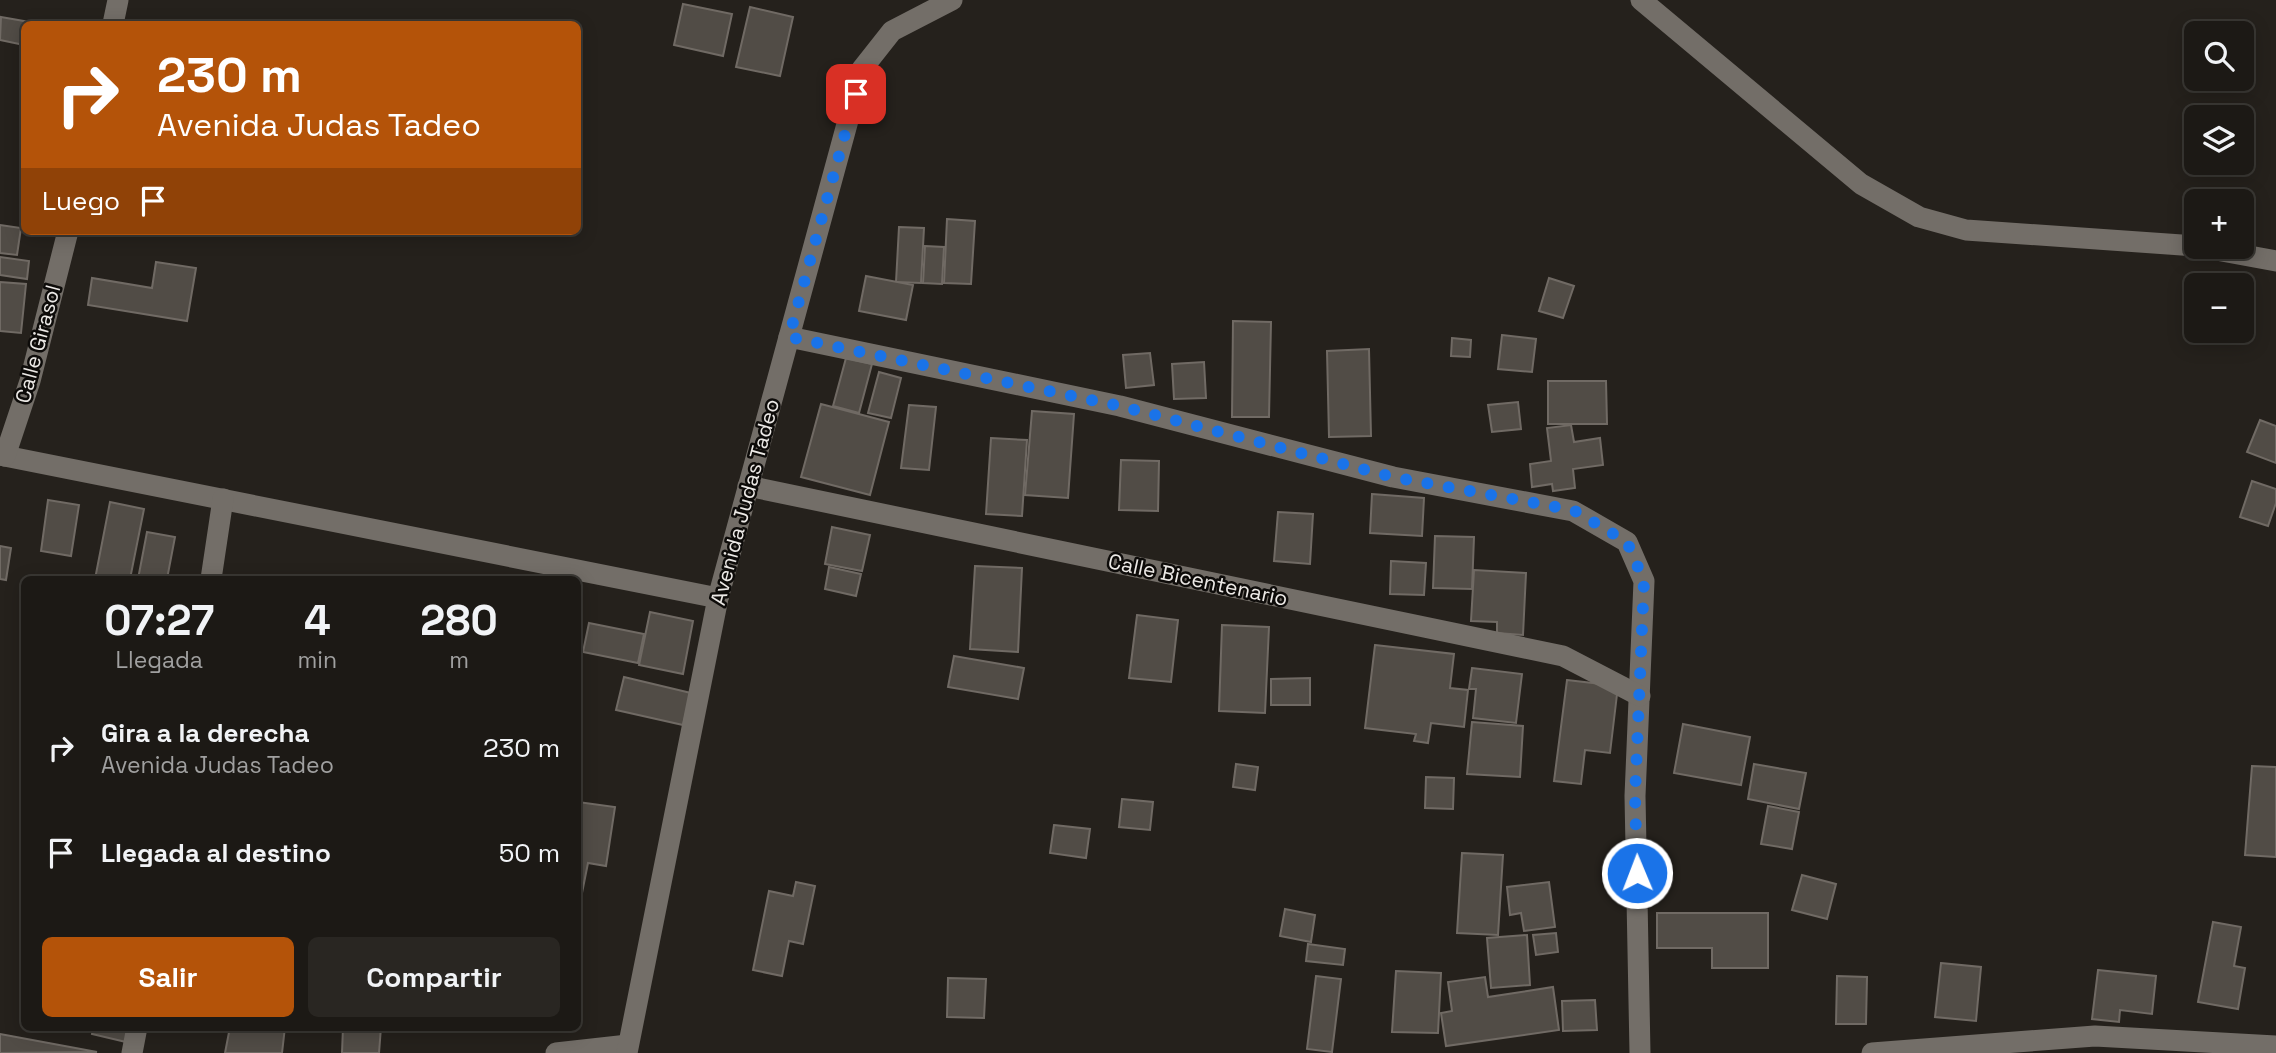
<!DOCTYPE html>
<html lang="es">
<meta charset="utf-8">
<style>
body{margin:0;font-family:"Space Grotesk",sans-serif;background:#292622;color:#f1f3f6;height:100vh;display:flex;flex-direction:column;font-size:26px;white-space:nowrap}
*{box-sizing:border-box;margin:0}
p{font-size:23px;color:#a0a0a0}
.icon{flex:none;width:38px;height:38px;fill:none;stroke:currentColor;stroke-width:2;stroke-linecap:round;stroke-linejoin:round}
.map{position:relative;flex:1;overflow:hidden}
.sheet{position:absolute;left:21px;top:576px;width:560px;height:455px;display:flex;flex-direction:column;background:#1c1915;border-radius:10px;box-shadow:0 4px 18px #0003,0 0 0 2px #3a3834}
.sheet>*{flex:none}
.top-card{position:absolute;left:21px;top:21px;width:560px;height:214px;border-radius:10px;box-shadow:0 4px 18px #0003,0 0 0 2px #3a3834;background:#b45309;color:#fff;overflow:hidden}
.fabs{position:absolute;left:2184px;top:21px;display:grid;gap:14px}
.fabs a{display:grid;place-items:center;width:70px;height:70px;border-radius:10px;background:#1c1915;box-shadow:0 4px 18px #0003,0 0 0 2px #3a3834;font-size:35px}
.pin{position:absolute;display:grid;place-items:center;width:60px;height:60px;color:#fff;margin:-30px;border-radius:14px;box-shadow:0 4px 10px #0006}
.me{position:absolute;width:77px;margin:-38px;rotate:359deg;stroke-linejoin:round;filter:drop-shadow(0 0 5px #0008)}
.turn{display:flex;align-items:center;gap:24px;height:147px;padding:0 21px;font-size:32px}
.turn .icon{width:91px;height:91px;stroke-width:2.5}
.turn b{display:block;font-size:49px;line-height:60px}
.then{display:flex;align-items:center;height:66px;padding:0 21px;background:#0003;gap:14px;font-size:26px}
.eta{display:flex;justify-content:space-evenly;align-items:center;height:119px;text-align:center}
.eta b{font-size:42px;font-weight:700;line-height:49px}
.cta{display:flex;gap:14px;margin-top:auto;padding:14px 21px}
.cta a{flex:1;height:80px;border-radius:10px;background:#b45309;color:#fff;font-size:28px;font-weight:700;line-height:80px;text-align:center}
.cta a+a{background:#292622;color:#f1f3f6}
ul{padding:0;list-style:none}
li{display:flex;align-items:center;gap:21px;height:105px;padding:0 21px}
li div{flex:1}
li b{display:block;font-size:26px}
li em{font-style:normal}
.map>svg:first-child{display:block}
.building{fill:#514c46;stroke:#706a64;stroke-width:2}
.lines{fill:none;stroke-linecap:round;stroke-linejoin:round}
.minor{stroke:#736e68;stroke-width:21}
.route{stroke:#1a73e8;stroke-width:12;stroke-dasharray:0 21.6}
.labels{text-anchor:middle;stroke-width:5;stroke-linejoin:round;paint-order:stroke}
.street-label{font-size:21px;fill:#ece9e6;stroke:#0d0b09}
</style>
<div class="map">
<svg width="2276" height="1053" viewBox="0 0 2276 1053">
<rect width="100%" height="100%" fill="#25211c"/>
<g class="building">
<path d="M 683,4 L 732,14 L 723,56 L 674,45 Z"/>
<path d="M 750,7 L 793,17 L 780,76 L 736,67 Z"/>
<path d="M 1,17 L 41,24 L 24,24 L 24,45 L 0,40 Z"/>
<path d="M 947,219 L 975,221 L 971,284 L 944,283 Z"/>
<path d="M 0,225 L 21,228 L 17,255 L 0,253 Z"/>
<path d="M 899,227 L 924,228 L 921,283 L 896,282 Z"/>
<path d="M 925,246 L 944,247 L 942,284 L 923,283 Z"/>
<path d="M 0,257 L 29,261 L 27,279 L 0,275 Z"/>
<path d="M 156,262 L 196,268 L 187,321 L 88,305 L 92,278 L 152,288 Z"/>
<path d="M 866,276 L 913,285 L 906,320 L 859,311 Z"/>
<path d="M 1549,278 L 1574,286 L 1563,318 L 1539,311 Z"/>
<path d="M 0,282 L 26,284 L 21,333 L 0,331 Z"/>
<path d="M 1233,321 L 1271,322 L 1269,417 L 1232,417 Z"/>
<path d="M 1502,335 L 1536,339 L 1532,372 L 1498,369 Z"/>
<path d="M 1452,338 L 1471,340 L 1470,357 L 1451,356 Z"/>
<path d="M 1369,349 L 1371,436 L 1329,437 L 1327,351 Z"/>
<path d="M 1150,353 L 1154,385 L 1126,388 L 1123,355 Z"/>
<path d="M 846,358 L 872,364 L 859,413 L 833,406 Z"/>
<path d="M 1204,362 L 1206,398 L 1174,399 L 1172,364 Z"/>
<path d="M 879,372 L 901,378 L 891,418 L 868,413 Z"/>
<path d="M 1548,381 L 1606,381 L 1607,424 L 1548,424 Z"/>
<path d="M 1518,402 L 1521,429 L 1492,432 L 1488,405 Z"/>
<path d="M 821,404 L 889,422 L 870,495 L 801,477 Z"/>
<path d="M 909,405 L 936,407 L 929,470 L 901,468 Z"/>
<path d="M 1032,411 L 1074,414 L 1068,498 L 1025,495 Z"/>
<path d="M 2260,420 L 2276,426 L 2276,463 L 2247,452 Z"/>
<path d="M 1571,425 L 1574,442 L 1600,438 L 1603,465 L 1573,469 L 1575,488 L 1553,491 L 1552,484 L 1532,487 L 1530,464 L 1551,461 L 1547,428 Z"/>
<path d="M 991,438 L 1027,440 L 1022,516 L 986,514 Z"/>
<path d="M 1121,460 L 1159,461 L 1158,511 L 1119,510 Z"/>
<path d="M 2252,481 L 2276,489 L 2276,503 L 2268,526 L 2240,517 Z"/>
<path d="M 1372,494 L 1424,498 L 1422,536 L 1370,533 Z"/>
<path d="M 48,500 L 79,505 L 71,556 L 41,551 Z"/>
<path d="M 110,502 L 144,509 L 130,579 L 95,579 Z"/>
<path d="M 1278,512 L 1313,514 L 1310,564 L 1274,561 Z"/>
<path d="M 832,527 L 870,535 L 862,571 L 825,564 Z"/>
<path d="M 147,532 L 175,537 L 167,579 L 138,579 Z"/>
<path d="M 1435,536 L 1474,537 L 1472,589 L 1433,588 Z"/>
<path d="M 0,546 L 11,548 L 6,580 L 0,579 Z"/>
<path d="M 1391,561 L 1426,563 L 1424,595 L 1390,594 Z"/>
<path d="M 975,566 L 1022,568 L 1018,652 L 970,649 Z"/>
<path d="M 829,567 L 861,574 L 856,596 L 825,589 Z"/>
<path d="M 1474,570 L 1526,573 L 1523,635 L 1497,633 L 1497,622 L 1471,621 Z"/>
<path d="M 650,612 L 693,621 L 683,674 L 639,665 Z"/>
<path d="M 1137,615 L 1178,620 L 1171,682 L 1129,678 Z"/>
<path d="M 589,623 L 644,634 L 638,663 L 583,652 Z"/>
<path d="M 1222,625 L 1269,627 L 1265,713 L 1219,711 Z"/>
<path d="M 1375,645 L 1454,654 L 1450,688 L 1468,690 L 1464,727 L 1431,723 L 1428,743 L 1414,741 L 1416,734 L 1365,728 Z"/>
<path d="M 954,656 L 1024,668 L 1018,699 L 948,687 Z"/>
<path d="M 1472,668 L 1522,674 L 1516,723 L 1473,718 L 1476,689 L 1469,689 Z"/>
<path d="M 624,677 L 691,693 L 683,725 L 616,710 Z"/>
<path d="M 1310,678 L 1310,705 L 1271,705 L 1271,679 Z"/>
<path d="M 1567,680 L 1618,686 L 1610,753 L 1585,750 L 1581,784 L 1554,781 Z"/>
<path d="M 1472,722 L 1523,726 L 1520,777 L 1467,774 Z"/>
<path d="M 1683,724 L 1750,737 L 1741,785 L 1674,773 Z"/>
<path d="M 1236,764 L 1258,767 L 1255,790 L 1233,787 Z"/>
<path d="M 1754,764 L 1806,773 L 1799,809 L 1748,799 Z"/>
<path d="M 2252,766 L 2276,767 L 2276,857 L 2245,855 Z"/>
<path d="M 1426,777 L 1454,778 L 1453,809 L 1425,808 Z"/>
<path d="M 1122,799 L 1153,802 L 1150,830 L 1119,827 Z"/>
<path d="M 578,802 L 615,807 L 606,866 L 588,863 L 580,903 L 578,902 Z"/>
<path d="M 1768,806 L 1799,812 L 1792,849 L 1761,844 Z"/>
<path d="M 1054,825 L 1090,829 L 1086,858 L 1050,853 Z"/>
<path d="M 1462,853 L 1503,855 L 1498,935 L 1457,933 Z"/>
<path d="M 1802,875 L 1836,884 L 1827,919 L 1792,910 Z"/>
<path d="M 796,882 L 815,886 L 803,944 L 789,941 L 782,976 L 753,970 L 769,891 L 793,896 Z"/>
<path d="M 1549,882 L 1555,927 L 1524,931 L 1521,913 L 1510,915 L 1507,887 Z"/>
<path d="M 1285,909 L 1315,915 L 1311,942 L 1280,936 Z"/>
<path d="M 1657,913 L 1768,913 L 1768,968 L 1712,968 L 1712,948 L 1657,948 Z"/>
<path d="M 2213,922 L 2241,927 L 2234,966 L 2245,968 L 2238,1009 L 2198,1002 Z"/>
<path d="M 1556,933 L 1558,952 L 1536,955 L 1533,935 Z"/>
<path d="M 1527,935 L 1530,985 L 1491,988 L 1487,938 Z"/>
<path d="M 1308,944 L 1345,949 L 1343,965 L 1306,961 Z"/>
<path d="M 1941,963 L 1981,967 L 1976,1021 L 1935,1017 Z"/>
<path d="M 2098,970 L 2156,976 L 2152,1014 L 2120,1010 L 2119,1022 L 2092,1019 Z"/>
<path d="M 1396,971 L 1441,973 L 1438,1033 L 1392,1032 Z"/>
<path d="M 1316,976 L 1341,979 L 1332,1052 L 1307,1049 Z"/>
<path d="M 1837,976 L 1867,977 L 1866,1024 L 1836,1024 Z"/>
<path d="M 1485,977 L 1488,997 L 1553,987 L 1559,1030 L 1446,1046 L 1441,1013 L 1452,1011 L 1448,982 Z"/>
<path d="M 948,978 L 986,979 L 984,1018 L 947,1017 Z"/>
<path d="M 1595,1000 L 1597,1030 L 1563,1031 L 1562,1001 Z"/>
<path d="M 93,1027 L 130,1027 L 126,1042 L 92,1034 Z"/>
<path d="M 230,1027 L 285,1027 L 282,1053 L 225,1053 Z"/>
<path d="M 343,1027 L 381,1027 L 379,1053 L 342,1053 Z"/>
<path d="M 0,1034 L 97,1052 L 0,1053 Z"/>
</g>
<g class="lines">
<g class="minor">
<path d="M 1641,0 L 1861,184 L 1919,217 L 1966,230 L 2196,246"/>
<path d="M 113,24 L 118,0"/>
<path d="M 2200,247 L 2276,261"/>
<path d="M 789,337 L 1120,406 L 1393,477 L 1573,511 L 1627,542 L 1644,581 L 1635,796 L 1640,1053"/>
<path d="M 0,455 L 718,598"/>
<path d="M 5,456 L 30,381 L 68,231"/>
<path d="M 748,486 L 1563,656 L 1640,696"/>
<path d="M 211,579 L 223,499"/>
<path d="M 132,1053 L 137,1027"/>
<path d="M 556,1053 L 628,1045"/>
<path d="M 627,1053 L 718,598 L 862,69 L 892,31 L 952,0"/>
<path d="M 1872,1053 L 2095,1036 L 2276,1046"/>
</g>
</g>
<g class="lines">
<path class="route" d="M 856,94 L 789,337 L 1120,406 L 1393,477 L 1573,510 L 1627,542 L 1644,581 L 1635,796 L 1637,873"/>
</g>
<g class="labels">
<g class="street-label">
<text transform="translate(38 344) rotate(-75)" y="7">Calle Girasol</text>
<text transform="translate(745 502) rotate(-75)" y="7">Avenida Judas Tadeo</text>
<text transform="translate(1198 580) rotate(12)" y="7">Calle Bicentenario</text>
</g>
</g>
</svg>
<div class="fabs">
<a><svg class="icon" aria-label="search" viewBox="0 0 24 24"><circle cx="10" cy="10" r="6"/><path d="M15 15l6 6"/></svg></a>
<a><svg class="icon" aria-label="layers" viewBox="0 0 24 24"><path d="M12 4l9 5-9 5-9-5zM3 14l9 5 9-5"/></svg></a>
<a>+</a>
<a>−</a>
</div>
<div class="pin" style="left:856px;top:94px;background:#d93025"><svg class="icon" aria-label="arrive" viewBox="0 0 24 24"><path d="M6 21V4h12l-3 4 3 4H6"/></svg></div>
<svg class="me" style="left:1637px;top:873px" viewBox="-20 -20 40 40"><circle r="17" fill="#1a73e8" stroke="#fff" stroke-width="3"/><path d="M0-11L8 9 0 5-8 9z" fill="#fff"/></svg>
<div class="top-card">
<div class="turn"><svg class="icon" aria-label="right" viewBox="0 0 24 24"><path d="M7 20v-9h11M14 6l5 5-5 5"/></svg><div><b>230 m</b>Avenida Judas Tadeo</div></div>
<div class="then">Luego<svg class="icon" aria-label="arrive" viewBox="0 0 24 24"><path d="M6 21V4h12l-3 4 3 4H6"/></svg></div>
</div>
<section class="sheet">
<div class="eta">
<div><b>07:27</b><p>Llegada</p></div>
<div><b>4</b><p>min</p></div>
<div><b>280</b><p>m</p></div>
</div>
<ul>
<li><svg class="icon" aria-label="right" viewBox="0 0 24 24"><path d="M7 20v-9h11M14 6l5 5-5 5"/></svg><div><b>Gira a la derecha</b><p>Avenida Judas Tadeo</p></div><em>230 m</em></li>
<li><svg class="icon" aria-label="arrive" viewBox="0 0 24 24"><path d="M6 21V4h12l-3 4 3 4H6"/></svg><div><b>Llegada al destino</b></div><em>50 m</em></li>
</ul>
<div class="cta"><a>Salir</a><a>Compartir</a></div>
</section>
</div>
